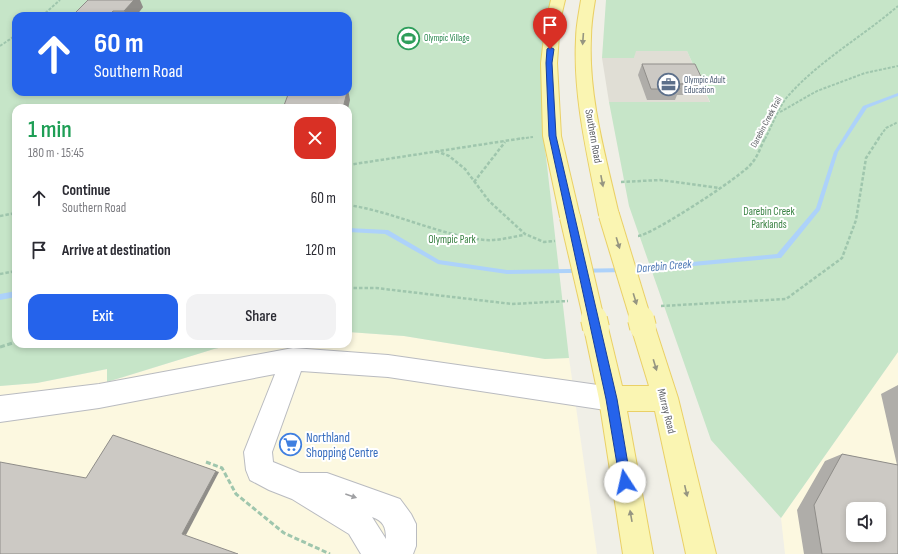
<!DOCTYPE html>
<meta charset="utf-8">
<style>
body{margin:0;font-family:"Sofia Sans Condensed",sans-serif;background:#f2f2f3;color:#2b2b33;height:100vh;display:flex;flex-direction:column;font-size:15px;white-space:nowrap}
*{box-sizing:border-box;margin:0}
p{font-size:13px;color:#7c7c81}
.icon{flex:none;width:22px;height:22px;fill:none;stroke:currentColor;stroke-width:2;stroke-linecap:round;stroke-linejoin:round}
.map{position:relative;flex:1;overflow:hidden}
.sheet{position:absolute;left:12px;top:104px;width:340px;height:244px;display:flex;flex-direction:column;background:#fff;border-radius:12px;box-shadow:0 2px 6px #0003}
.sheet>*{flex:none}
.banner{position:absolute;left:12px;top:12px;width:340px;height:84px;border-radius:12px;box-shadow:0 2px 6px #0003;background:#2563eb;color:#fff;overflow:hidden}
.buttons{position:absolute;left:846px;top:502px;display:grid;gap:8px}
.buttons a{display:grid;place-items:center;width:40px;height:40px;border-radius:8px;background:#fff;box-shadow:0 2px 6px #0003;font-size:20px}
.pin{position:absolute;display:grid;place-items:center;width:34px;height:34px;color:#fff;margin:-41px -17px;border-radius:50% 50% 50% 0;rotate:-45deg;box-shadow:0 0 4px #0007}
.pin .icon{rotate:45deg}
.me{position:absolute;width:44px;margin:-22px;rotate:350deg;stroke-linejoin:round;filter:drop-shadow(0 0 3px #0008)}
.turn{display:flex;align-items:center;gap:14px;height:84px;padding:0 16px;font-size:18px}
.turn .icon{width:52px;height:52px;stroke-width:2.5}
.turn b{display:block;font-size:28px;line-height:34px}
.round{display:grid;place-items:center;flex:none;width:42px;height:42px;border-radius:12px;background:#f2f2f3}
.summary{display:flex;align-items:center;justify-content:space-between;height:68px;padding:0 16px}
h1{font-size:24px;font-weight:600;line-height:30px;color:#1e9e55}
.button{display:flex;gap:8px;margin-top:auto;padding:8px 16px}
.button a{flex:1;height:46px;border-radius:12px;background:#2563eb;color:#fff;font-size:16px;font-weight:600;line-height:46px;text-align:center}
.button a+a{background:#f2f2f3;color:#2b2b33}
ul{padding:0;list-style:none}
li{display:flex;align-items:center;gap:12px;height:52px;padding:0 16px}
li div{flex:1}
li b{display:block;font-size:15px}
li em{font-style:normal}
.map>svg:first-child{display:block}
.commercial{fill:#fcf8e0;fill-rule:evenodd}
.education{fill:#e0ded5}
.green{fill:#c6e5c8;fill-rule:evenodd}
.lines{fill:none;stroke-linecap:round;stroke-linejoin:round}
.stream{fill:#add2fa;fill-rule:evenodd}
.minor-casing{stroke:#b9bbc0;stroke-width:2}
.major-casing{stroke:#ead066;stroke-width:2}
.path-far2{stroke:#9fc6ad;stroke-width:2;stroke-dasharray:3 1.5;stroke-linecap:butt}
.path-far1{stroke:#9fc6ad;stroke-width:2.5;stroke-dasharray:3.5 2;stroke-linecap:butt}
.path{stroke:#9fc6ad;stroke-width:3;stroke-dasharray:5 2.5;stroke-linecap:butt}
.minor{fill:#fff;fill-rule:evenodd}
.major{fill:#faf5b2;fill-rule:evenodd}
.major-bridge-far1-casing{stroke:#ead066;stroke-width:22;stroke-linecap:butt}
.major-bridge-casing{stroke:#ead066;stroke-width:28;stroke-linecap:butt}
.major-bridge-far1{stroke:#faf5b2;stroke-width:20}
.major-bridge{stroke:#faf5b2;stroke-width:26}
.wall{fill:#afada9}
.shaded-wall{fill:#8f8d89}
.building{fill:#ccc9c4;stroke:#8f8d89;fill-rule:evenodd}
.oneway{fill:#959581}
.oneway2{fill:#9fa0a3}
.route{fill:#2563eb;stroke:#184099}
.labels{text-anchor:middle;stroke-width:4;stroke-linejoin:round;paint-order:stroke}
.far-leisure-label{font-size:9px;fill:#27864d;stroke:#fff;text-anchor:start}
.far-service-label{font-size:9px;fill:#4e5e75;stroke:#fff;text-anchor:start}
.far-street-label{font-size:9px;fill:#5f6166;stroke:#fff}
.street-label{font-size:11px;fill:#5f6166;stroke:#fff}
.park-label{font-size:11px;fill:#3a8243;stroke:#fff}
.water-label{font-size:12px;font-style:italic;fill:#4c77b5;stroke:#fff}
.near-shop-label{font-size:13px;fill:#366cbe;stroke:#fff;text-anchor:start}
</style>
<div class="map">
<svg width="898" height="554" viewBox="0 0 898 554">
<rect width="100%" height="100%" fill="#f0efe7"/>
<g class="commercial">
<path d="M 348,332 L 404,336 L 545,359 L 569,358 L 597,554 L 0,554 L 0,386 L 37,383 L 108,369 L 108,382 L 214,349 L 237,344 L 348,344 Z"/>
<path d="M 898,352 L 898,554 L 785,554 L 781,518 ZM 853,509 L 879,509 L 879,535 L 853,535 Z"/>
</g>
<path class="education" d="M 635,51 L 687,51 L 710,103 L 609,102 L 602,58 L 634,58 Z"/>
<g class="green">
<path d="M 0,0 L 551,0 L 544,66 L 545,148 L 569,358 L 545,359 L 404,336 L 348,332 L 348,108 L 16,108 L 16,344 L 237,344 L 214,349 L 107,382 L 107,369 L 37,383 L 0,386 ZM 16,16 L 348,16 L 348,92 L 16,92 Z"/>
<path d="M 606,0 L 898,0 L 898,352 L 781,518 L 711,440 L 629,206 L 609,102 L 710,102 L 687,51 L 636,51 L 634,58 L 602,58 Z"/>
</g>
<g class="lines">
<g class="stream">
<path d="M 898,93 L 898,96 L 867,108 L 838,152 L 820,210 L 781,258 L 779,258 L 628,272 L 507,274 L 438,264 L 385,234 L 348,232 L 348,228 L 388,230 L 439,260 L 507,270 L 628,268 L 777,254 L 816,208 L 834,152 L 863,106 Z"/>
<path d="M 16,291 L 16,297 L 0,300 L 0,294 Z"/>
</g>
<defs>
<path id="minor" d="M 293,348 L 388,355 L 612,387 L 621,390 L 625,399 L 621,408 L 612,411 L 388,377 L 301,371 L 272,452 L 273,462 L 300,473 L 327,473 L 400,499 L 411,514 L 416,524 L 416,546 L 413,554 L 361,554 L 349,534 L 292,499 L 269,490 L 250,480 L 246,470 L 244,452 L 275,374 L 99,408 L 0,422 L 0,396 L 99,384 ZM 372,517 C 383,521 386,526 386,539 Z"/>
<g id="major">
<path d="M 551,0 L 565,0 L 560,21 L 557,63 L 561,136 L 580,217 L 577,222 L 570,225 L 563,222 L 560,217 L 543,136 L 541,63 L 546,21 Z"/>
<path d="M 581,0 L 595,0 C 593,12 591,24 591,37 C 588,97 606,157 619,215 L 616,220 L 609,223 L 602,220 L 599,215 C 588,157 573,98 576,39 C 576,26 579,13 581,0 Z"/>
<path d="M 643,317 L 651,320 L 655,327 L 678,398 L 716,554 L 686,554 L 655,411 L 627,411 L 653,554 L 623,554 L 599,399 L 584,328 L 588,321 L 596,318 L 604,321 L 608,328 L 622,386 L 649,386 L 631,327 L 635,320 Z"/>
</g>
</defs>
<use href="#minor" class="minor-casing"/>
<use href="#major" class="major-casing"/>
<g class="path-far2">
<path d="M 42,16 L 60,0"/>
<path d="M 0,46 L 16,35"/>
<path d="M 780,112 L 817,91 L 865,73 L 898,66"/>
<path d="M 517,139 L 533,137"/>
<path d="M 765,139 C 772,126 779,106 788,96 C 820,60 862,37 898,6"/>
<path d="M 878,139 L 886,128 L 898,122"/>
</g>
<g class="path-far1">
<path d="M 436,151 L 449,156 L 465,169 L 489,201 L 525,234 L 544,242 L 555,241"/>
<path d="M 348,165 L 524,138"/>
<path d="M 474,182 L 505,142"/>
<path d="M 621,182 L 660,180 L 720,188"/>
<path d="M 348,205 C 395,212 438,235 485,240 C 498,241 511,237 524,235"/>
<path d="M 0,216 L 16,213"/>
<path d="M 638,236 C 650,236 744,175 752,163 C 758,156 761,146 765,138"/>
<path d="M 0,274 L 16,271"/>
<path d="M 348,288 L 376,288 L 512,304 L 568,301"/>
<path d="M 661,306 L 786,299 L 842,258 L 856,220 L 866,158 L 879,138"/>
</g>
<g class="path">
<path d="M 0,347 L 16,342"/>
<path d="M 206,462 L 222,468 L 236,494 L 284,533 L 330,554"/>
</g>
<use href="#minor" class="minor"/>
<use href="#major" class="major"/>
<defs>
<g id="major-bridge-far1">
<path d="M 609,215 L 641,320"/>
<path d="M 570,217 L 594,320"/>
</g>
<g id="major-bridge">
<path d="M 594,319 L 596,328"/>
<path d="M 641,319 L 643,327"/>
</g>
</defs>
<use href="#major-bridge-far1" class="major-bridge-far1-casing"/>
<use href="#major-bridge" class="major-bridge-casing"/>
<use href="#major-bridge-far1" class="major-bridge-far1"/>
<use href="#major-bridge" class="major-bridge"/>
</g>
<g class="wall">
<path d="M 143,7 L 136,16 L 72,16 Z"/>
<path d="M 642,64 L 704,83 L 699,95 L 677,95 L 675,100 L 647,100 L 638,75 Z"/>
<path d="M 898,385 L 898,554 L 804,554 L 797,510 L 825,461 L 842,454 L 897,465 L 881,394 Z"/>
</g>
<g class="shaded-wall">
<path d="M 129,0 L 140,0 L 143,7 L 136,16 L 127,16 L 124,11 Z"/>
<path d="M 113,11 L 116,16 L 108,16 Z"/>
<path d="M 348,89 L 350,100 L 348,109 L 348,108 L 343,108 L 347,92 L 348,92 Z"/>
<path d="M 216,471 L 219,472 L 186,535 L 182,534 Z"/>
</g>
<g class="building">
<path d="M 88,0 L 134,0 L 124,11 L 113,11 L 108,16 L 72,16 Z"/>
<path d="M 642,64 L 695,64 L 704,83 L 678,84 L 680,89 L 651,89 Z"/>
<path d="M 289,92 L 347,92 L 343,108 L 283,108 Z"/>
<path d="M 113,435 L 216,471 L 182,534 L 238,554 L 0,554 L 0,462 L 86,478 Z"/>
<path d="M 842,454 L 898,465 L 898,554 L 822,554 L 814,505 ZM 853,509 L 879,509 L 879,535 L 853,535 Z"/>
</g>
<defs><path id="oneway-solid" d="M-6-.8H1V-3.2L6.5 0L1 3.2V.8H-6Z"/></defs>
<g class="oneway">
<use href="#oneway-solid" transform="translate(583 39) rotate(94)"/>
<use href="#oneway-solid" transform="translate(602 181) rotate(79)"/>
<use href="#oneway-solid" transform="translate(618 243) rotate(73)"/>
<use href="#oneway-solid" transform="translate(635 299) rotate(73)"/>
<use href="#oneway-solid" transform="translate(655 365) rotate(73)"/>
<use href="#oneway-solid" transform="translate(686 491) rotate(77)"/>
<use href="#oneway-solid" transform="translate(631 516) rotate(-100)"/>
</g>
<use class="oneway2" href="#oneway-solid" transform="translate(351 496) rotate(19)"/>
<path class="route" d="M 550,47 L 554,49 L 552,63 L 556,136 L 617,399 L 631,482 L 630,486 L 625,488 L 621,486 L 620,482 L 606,399 L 549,136 L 546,63 L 547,49 Z"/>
<defs>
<symbol id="stadium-ring" viewBox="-11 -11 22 22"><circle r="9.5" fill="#fff" stroke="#2e9e5b" stroke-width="1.5"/><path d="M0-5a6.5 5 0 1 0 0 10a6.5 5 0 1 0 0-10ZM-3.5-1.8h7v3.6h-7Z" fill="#2e9e5b"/></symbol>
<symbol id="office-ring" viewBox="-11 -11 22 22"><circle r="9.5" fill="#fff" stroke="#5c6f8a" stroke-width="1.5"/><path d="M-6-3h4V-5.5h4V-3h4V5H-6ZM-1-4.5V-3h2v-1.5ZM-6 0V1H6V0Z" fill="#5c6f8a"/></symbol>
<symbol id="supermarket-ring" viewBox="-11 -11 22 22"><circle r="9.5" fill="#fff" stroke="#3f7fe0" stroke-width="1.5"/><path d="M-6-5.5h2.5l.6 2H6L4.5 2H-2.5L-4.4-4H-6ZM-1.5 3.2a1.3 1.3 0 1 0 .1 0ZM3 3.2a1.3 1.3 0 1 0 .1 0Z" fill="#3f7fe0"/></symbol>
</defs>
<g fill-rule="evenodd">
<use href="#stadium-ring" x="396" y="26" width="25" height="25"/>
<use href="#office-ring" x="656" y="72" width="25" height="25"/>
<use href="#supermarket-ring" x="278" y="432" width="25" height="25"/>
</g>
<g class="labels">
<g class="far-leisure-label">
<text x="424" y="41">Olympic Village</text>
</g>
<g class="far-service-label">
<text x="684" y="83">Olympic Adult<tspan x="684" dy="10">Education</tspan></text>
</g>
<g class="far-street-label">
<text transform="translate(766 122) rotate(-62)" y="3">Darebin Creek Trail</text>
</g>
<g class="street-label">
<text transform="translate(594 136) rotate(80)" y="4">Southern Road</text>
<text transform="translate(667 411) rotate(76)" y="4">Murray Road</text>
</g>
<g class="park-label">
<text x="769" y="215">Darebin Creek<tspan x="769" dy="13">Parklands</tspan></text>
<text x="452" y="243">Olympic Park</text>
</g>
<g class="water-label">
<text transform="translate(664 266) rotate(-5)" y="4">Darebin Creek</text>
</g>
<g class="near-shop-label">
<text x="306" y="442">Northland<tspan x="306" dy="15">Shopping Centre</tspan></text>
</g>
</g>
</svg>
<div class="buttons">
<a><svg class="icon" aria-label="sound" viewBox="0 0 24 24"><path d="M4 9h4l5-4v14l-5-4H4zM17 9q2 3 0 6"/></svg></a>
</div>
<div class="pin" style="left:550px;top:49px;background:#d93025"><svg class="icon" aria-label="arrive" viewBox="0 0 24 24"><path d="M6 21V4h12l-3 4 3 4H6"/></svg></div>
<svg class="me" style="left:625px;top:482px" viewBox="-20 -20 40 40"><circle r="19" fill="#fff"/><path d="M0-13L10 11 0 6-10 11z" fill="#2563eb"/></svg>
<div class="banner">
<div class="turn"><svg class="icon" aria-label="ahead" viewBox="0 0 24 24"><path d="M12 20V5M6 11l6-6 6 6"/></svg><div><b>60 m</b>Southern Road</div></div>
</div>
<section class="sheet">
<div class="summary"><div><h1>1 min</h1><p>180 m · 15:45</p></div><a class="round" style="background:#d93025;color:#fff"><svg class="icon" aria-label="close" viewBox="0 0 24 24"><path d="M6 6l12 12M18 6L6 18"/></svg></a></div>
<ul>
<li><svg class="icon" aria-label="ahead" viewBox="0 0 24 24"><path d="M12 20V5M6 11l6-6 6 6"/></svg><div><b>Continue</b><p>Southern Road</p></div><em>60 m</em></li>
<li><svg class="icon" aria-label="arrive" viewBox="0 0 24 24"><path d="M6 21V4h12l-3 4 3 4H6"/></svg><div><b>Arrive at destination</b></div><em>120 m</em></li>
</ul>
<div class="button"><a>Exit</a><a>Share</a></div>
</section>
</div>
